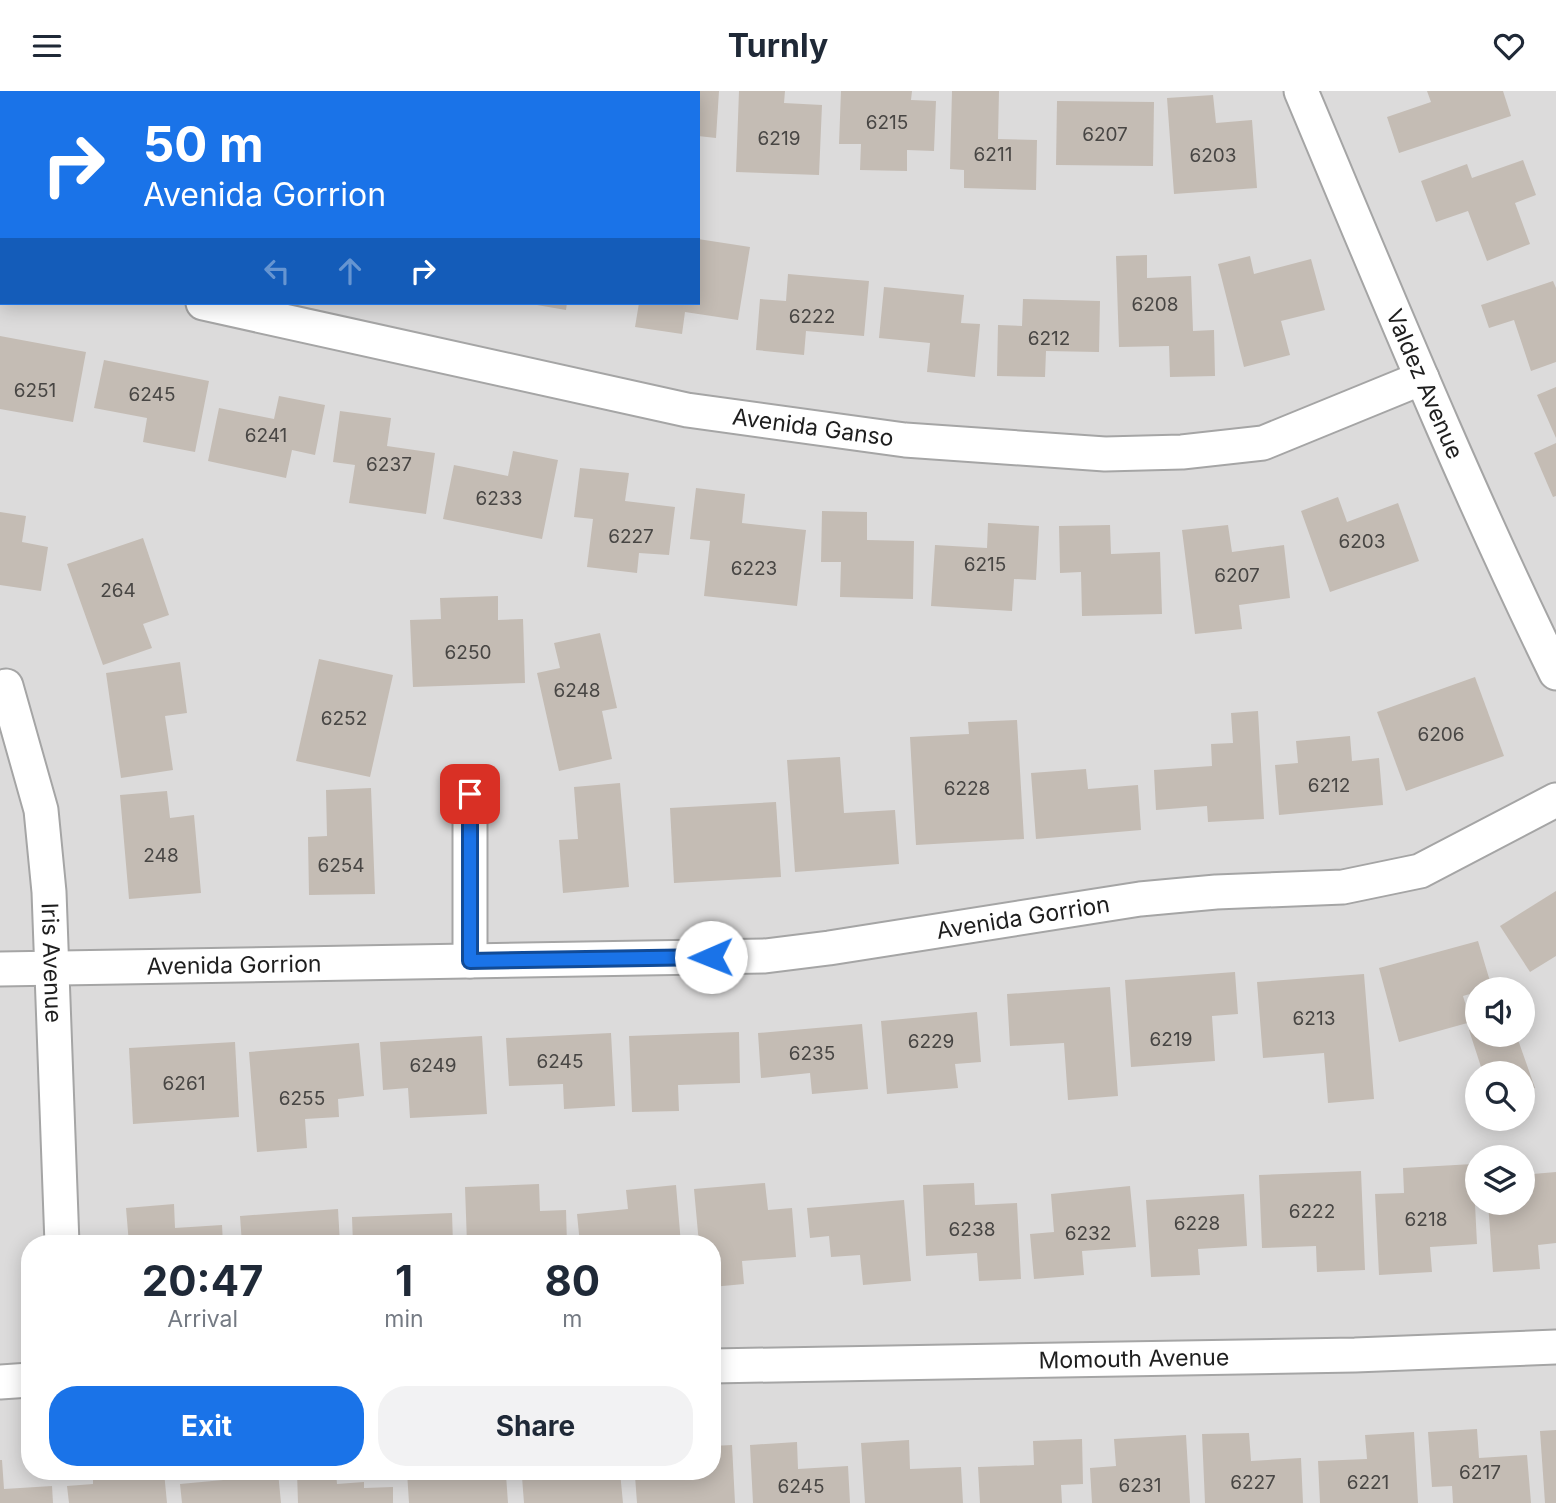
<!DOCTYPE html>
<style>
body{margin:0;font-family:Inter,sans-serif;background:#f2f2f3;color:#1f2937;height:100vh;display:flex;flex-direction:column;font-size:26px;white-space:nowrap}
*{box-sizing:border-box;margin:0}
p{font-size:23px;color:#747a83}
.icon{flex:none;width:38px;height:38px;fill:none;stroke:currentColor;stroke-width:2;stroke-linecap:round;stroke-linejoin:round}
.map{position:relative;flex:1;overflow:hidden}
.details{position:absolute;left:21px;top:1144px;width:700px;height:245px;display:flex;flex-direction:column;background:#fff;border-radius:28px;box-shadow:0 4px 18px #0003}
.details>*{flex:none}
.banner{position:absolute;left:0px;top:0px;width:700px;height:214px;box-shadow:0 4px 18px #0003;background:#1a73e8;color:#fff;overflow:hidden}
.fabs{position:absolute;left:1465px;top:886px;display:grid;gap:14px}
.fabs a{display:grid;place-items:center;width:70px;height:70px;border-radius:50%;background:#fff;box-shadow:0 4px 18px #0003;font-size:35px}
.pin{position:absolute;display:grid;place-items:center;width:60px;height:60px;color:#fff;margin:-30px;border-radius:14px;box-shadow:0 4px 10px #0006}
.me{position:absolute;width:77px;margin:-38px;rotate:269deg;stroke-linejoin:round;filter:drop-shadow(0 0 5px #0008)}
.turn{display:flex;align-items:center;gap:24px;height:147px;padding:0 28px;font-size:32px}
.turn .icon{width:91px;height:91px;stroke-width:2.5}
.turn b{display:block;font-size:49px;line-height:60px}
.lanes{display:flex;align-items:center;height:66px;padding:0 28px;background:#0003;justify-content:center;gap:35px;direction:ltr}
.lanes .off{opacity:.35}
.eta{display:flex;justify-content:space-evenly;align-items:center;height:119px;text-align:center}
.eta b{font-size:42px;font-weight:700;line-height:49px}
.button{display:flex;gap:14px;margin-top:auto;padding:14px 28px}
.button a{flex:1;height:80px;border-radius:28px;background:#1a73e8;color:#fff;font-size:28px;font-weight:700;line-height:80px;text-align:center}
.button a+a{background:#f2f2f3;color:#1f2937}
header{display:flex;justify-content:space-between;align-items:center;height:91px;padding:0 28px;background:#fff;font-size:32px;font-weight:700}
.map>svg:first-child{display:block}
.residential{fill:#dcdbdb;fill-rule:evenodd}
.building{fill:#c4bcb4}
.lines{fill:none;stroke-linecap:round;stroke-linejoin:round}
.street-casing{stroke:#a5a5a5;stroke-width:37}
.street{stroke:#fff;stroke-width:33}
.route-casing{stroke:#114b97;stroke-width:18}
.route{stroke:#1a73e8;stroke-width:12}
.labels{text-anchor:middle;stroke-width:6;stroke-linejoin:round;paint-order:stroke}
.number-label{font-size:19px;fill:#484644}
.street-label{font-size:23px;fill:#1e1e1e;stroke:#fff}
</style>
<header><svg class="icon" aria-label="menu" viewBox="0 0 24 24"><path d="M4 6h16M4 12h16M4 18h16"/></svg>Turnly<svg class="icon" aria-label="heart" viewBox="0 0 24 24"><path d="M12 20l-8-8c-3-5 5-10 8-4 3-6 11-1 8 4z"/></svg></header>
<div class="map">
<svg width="1556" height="1412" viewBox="0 0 1556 1412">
<rect width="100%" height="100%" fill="#efece5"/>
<path class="residential" d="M 0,0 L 1556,0 L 1556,1412 L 0,1412 ZM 2,2 L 698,2 L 698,212 L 2,212 ZM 1477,898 L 1522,898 L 1522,943 L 1477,943 ZM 1477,982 L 1522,982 L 1522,1027 L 1477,1027 ZM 1477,1066 L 1522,1066 L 1522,1111 L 1477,1111 ZM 30,1153 L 712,1153 L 712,1381 L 30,1381 Z"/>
<g class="building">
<path d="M 698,0 L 719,0 L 716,47 L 698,45 Z"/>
<path d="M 739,0 L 785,0 L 784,12 L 822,14 L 819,84 L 736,81 Z"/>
<path d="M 841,0 L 912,0 L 911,9 L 936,10 L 934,60 L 907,59 L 907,80 L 860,79 L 861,53 L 839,53 Z"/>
<path d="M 952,0 L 999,0 L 998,48 L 1037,49 L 1036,99 L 964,97 L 964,79 L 950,78 Z"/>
<path d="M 1427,0 L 1503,0 L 1511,25 L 1399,62 L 1387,26 L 1431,11 Z"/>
<path d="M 1213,4 L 1216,32 L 1252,29 L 1257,97 L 1174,103 L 1167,7 Z"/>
<path d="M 1057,10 L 1154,11 L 1153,75 L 1056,74 Z"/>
<path d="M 1523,69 L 1536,104 L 1515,112 L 1530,153 L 1487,170 L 1468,120 L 1436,131 L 1421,90 L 1467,73 L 1472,87 Z"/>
<path d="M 698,148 L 750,156 L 738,229 L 685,221 L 682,243 L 635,236 L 639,212 L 698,212 Z"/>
<path d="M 1147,164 L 1147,187 L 1191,185 L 1193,240 L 1214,239 L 1215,285 L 1170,286 L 1169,255 L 1119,256 L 1116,165 Z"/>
<path d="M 1250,165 L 1254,183 L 1311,168 L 1325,219 L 1281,230 L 1290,264 L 1244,276 L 1218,173 Z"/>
<path d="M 788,183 L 869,190 L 864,245 L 806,240 L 804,264 L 756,259 L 760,208 L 786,210 Z"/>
<path d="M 1553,190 L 1556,197 L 1556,271 L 1531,280 L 1514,229 L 1489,237 L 1481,214 Z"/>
<path d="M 884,196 L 964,204 L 961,232 L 980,233 L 975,286 L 927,281 L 930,252 L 879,247 Z"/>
<path d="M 1023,208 L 1100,210 L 1099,261 L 1046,260 L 1045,286 L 997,285 L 998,234 L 1022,235 Z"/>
<path d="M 531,212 L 567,212 L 566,219 L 531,213 Z"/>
<path d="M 0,245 L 86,261 L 73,331 L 0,318 Z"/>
<path d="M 104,269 L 209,290 L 195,361 L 143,351 L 147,327 L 94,317 Z"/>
<path d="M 1556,296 L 1556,347 L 1537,304 Z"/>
<path d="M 279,305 L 325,314 L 315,364 L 292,359 L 286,387 L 208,370 L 219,317 L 274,328 Z"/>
<path d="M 340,320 L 391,327 L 387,355 L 435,362 L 426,423 L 349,412 L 355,374 L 333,371 Z"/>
<path d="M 1556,352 L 1556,405 L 1553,406 L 1534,362 Z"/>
<path d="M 513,360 L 558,369 L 542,448 L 443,428 L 454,374 L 508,385 Z"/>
<path d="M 580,377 L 629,382 L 625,410 L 675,416 L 669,464 L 639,462 L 637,482 L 587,476 L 593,428 L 574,426 Z"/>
<path d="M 696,397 L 745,403 L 742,432 L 806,439 L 797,515 L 704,505 L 710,450 L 690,448 Z"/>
<path d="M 1338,406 L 1347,431 L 1398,412 L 1419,470 L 1330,501 L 1301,420 Z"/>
<path d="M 822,420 L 867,421 L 867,449 L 914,450 L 913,508 L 840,506 L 841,471 L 821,471 Z"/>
<path d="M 0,421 L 26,425 L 22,451 L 48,456 L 41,500 L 0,494 Z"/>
<path d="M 988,432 L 1039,435 L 1036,489 L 1014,488 L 1012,520 L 931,515 L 935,454 L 987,457 Z"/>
<path d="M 1110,434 L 1111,463 L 1160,461 L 1162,523 L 1082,525 L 1081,481 L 1060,482 L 1059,435 Z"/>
<path d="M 1228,434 L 1232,461 L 1284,454 L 1290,507 L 1239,514 L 1242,538 L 1195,543 L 1182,439 Z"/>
<path d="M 143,447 L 169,524 L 143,533 L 152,557 L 103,574 L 67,473 Z"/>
<path d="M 498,505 L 498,529 L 523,528 L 525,592 L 413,596 L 410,529 L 441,528 L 440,507 Z"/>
<path d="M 600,542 L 617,617 L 602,620 L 612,668 L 559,680 L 537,582 L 560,577 L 554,552 Z"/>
<path d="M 319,568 L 393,584 L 370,686 L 296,670 Z"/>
<path d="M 180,571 L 187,622 L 165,625 L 173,679 L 121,687 L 106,582 Z"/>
<path d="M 1475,586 L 1504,665 L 1406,700 L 1377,621 Z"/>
<path d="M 1258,620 L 1264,728 L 1208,731 L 1207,715 L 1156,719 L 1154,679 L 1212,675 L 1211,653 L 1233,652 L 1231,622 Z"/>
<path d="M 1017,629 L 1024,748 L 916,754 L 910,646 L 969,643 L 968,631 Z"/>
<path d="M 1350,645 L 1352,670 L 1379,667 L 1383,714 L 1279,724 L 1275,674 L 1298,672 L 1296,650 Z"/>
<path d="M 840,666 L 844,722 L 895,719 L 899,773 L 795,781 L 787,669 Z"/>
<path d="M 1086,678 L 1088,698 L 1138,694 L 1141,739 L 1036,748 L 1031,682 Z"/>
<path d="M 620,692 L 629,796 L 563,802 L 559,749 L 578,748 L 574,696 Z"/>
<path d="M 371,697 L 375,803 L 309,804 L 308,746 L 327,745 L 326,699 Z"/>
<path d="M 167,700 L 170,727 L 194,724 L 201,802 L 129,808 L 120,704 Z"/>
<path d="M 776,711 L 781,786 L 674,792 L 670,717 Z"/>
<path d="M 1556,800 L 1556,865 L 1530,881 L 1500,835 Z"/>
<path d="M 1478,850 L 1492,897 L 1477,898 L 1477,901 L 1463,905 L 1471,931 L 1399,951 L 1379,877 Z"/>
<path d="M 1235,881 L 1238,923 L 1212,925 L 1215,970 L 1131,976 L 1125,889 Z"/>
<path d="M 1364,883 L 1374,1008 L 1328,1012 L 1324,962 L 1263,967 L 1257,891 Z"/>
<path d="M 1110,896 L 1118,1005 L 1068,1009 L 1064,952 L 1010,955 L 1007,903 Z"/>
<path d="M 977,921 L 981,971 L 955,973 L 958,997 L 887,1003 L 881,930 Z"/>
<path d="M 862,933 L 868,998 L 812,1003 L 810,982 L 761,987 L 758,942 Z"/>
<path d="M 1477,936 L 1477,943 L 1516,943 L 1535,997 L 1522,1001 L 1522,982 L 1483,982 L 1469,939 Z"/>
<path d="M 739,941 L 740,992 L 678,994 L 679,1020 L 632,1021 L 629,945 Z"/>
<path d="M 611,942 L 615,1015 L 564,1018 L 563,993 L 509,995 L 506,947 Z"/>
<path d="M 482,945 L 487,1023 L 410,1027 L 408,997 L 383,999 L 380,951 Z"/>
<path d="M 235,951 L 239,1026 L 133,1033 L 129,957 Z"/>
<path d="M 359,952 L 364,1005 L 338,1008 L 339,1026 L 305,1028 L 307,1057 L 257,1061 L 249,961 Z"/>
<path d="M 1473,1073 L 1477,1153 L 1430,1156 L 1432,1181 L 1379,1184 L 1375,1103 L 1404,1102 L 1403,1077 Z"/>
<path d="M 1361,1080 L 1365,1179 L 1317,1181 L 1316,1155 L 1262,1157 L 1259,1084 Z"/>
<path d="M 1556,1081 L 1556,1152 L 1538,1154 L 1540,1178 L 1493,1181 L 1488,1111 L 1522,1111 L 1522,1084 Z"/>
<path d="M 765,1092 L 768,1119 L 792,1117 L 796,1166 L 742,1170 L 744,1193 L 712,1196 L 712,1153 L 699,1153 L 694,1098 Z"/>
<path d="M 974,1092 L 975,1114 L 1017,1112 L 1021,1188 L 979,1190 L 977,1162 L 926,1165 L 923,1094 Z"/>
<path d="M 539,1093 L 540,1120 L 566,1119 L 567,1153 L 467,1153 L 465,1096 Z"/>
<path d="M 676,1094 L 681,1153 L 580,1153 L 577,1123 L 628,1118 L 626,1099 Z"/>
<path d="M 1130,1095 L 1136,1156 L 1082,1160 L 1084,1184 L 1034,1188 L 1030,1143 L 1054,1141 L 1051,1103 Z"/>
<path d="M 1244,1103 L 1247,1155 L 1198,1158 L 1200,1184 L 1151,1186 L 1146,1109 Z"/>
<path d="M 904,1109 L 911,1190 L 863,1194 L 860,1164 L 831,1166 L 829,1145 L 810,1147 L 807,1117 Z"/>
<path d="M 174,1113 L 175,1137 L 222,1134 L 223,1153 L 129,1153 L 126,1117 Z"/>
<path d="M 338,1118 L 340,1153 L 242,1153 L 240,1125 Z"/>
<path d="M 452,1122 L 453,1153 L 353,1153 L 352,1126 Z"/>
<path d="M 1477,1338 L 1479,1367 L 1527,1364 L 1531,1412 L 1453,1412 L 1452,1395 L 1432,1396 L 1428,1341 Z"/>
<path d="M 1556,1339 L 1556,1412 L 1545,1412 L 1540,1340 Z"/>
<path d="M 1414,1341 L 1418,1412 L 1320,1412 L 1318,1370 L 1367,1368 L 1365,1344 Z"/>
<path d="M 1249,1342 L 1251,1370 L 1301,1367 L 1303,1412 L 1205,1412 L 1202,1343 Z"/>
<path d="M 1186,1344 L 1190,1412 L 1092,1412 L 1090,1377 L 1116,1375 L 1114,1348 Z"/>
<path d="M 1082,1348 L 1083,1393 L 1061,1394 L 1062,1412 L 980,1412 L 978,1376 L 1034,1374 L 1033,1350 Z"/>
<path d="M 909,1349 L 910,1378 L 961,1376 L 963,1412 L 865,1412 L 861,1352 Z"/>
<path d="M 797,1351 L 798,1378 L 848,1375 L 850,1412 L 753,1412 L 750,1354 Z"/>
<path d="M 732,1354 L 735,1412 L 637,1412 L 635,1385 L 686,1382 L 686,1381 L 712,1381 L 712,1355 Z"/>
<path d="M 0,1369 L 2,1369 L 4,1398 L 52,1395 L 53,1412 L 0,1412 Z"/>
<path d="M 93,1381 L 164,1381 L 167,1412 L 69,1412 L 67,1395 L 93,1393 Z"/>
<path d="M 233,1381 L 278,1381 L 281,1412 L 182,1412 L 180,1393 L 234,1388 Z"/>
<path d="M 297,1381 L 336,1381 L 337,1393 L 364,1391 L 364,1397 L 393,1396 L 393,1412 L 298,1412 Z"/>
<path d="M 407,1381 L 452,1381 L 452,1388 L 506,1384 L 508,1412 L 409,1412 Z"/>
<path d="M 571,1381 L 620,1381 L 623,1412 L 524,1412 L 522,1386 L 572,1383 Z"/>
</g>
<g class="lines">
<defs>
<g id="street">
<path id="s1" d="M 1301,0 C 1383,195 1463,392 1556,582"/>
<path d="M 119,2 L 120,0"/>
<path d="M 0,170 L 2,171"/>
<path id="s2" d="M 203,212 L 687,319 L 905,349 L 1105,363 L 1182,361 L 1263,352 L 1422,287"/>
<path id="s3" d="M 6,595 L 41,719 L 49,801 L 62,1153"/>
<path d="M 470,703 L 470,870"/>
<path id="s4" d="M 0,878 L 765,865 L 829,857 L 1140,808 L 1216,801 L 1343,796 L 1420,780 L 1556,709"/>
<path id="s5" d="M 712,1275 L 1355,1264 L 1556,1256"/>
<path d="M 0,1291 L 30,1289"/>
</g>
</defs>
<use href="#street" class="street-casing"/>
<use href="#street" class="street"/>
</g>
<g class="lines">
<defs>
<path id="route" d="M 470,703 L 470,870 L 711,866"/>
</defs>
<use href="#route" class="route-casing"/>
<use href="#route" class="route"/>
</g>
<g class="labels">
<g class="number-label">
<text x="887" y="38">6215</text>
<text x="1105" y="50">6207</text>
<text x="779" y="54">6219</text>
<text x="993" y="70">6211</text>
<text x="1213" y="71">6203</text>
<text x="1155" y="220">6208</text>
<text x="812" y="232">6222</text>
<text x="1049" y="254">6212</text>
<text x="35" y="306">6251</text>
<text x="152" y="310">6245</text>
<text x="266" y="351">6241</text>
<text x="389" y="380">6237</text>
<text x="499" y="414">6233</text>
<text x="631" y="452">6227</text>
<text x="1362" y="457">6203</text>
<text x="985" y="480">6215</text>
<text x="754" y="484">6223</text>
<text x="1237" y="491">6207</text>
<text x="118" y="506">264</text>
<text x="468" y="568">6250</text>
<text x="577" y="606">6248</text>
<text x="344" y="634">6252</text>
<text x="1441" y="650">6206</text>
<text x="1329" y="701">6212</text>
<text x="967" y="704">6228</text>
<text x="161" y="771">248</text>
<text x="341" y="781">6254</text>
<text x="1314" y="934">6213</text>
<text x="1171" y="955">6219</text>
<text x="931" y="957">6229</text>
<text x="812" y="969">6235</text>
<text x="560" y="977">6245</text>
<text x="433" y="981">6249</text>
<text x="184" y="999">6261</text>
<text x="302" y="1014">6255</text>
<text x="1312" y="1127">6222</text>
<text x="1426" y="1135">6218</text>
<text x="1197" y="1139">6228</text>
<text x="972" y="1145">6238</text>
<text x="1088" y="1149">6232</text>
<text x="1480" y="1388">6217</text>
<text x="1253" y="1398">6227</text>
<text x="1368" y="1398">6221</text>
<text x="1140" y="1401">6231</text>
<text x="801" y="1402">6245</text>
</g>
<g class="street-label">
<text dy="8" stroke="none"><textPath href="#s1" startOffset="318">Valdez Avenue</textPath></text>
<text dy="8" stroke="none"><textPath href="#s2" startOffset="623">Avenida Ganso</textPath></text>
<text dy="8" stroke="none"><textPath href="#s4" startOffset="1026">Avenida Gorrion</textPath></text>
<text dy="8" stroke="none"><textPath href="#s3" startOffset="282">Iris Avenue</textPath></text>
<text dy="8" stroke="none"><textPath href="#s4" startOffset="234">Avenida Gorrion</textPath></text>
<text dy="8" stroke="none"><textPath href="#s5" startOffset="422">Momouth Avenue</textPath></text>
</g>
</g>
</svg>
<div class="fabs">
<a><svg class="icon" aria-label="sound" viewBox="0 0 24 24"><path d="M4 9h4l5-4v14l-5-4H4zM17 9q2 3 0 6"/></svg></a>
<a><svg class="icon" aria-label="search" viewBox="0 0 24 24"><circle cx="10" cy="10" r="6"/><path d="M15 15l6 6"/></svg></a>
<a><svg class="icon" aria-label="layers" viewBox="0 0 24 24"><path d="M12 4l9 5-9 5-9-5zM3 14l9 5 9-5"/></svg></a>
</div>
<div class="pin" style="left:470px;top:703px;background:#d93025"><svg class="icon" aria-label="arrive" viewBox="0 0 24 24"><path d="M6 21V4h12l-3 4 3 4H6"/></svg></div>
<svg class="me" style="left:711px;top:866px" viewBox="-20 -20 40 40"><circle r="19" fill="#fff"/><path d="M0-13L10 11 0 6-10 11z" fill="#1a73e8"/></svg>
<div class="banner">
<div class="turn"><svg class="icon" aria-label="right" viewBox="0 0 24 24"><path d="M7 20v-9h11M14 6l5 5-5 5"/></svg><div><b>50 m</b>Avenida Gorrion</div></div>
<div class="lanes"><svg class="icon off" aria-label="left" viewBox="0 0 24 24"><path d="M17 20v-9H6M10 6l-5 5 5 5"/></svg><svg class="icon off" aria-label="ahead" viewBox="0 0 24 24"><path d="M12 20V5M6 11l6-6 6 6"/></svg><svg class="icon" aria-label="right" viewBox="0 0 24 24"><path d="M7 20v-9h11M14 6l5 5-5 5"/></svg></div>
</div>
<section class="details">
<div class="eta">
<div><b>20:47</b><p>Arrival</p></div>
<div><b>1</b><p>min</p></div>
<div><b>80</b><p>m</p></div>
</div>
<div class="button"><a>Exit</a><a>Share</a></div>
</section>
</div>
